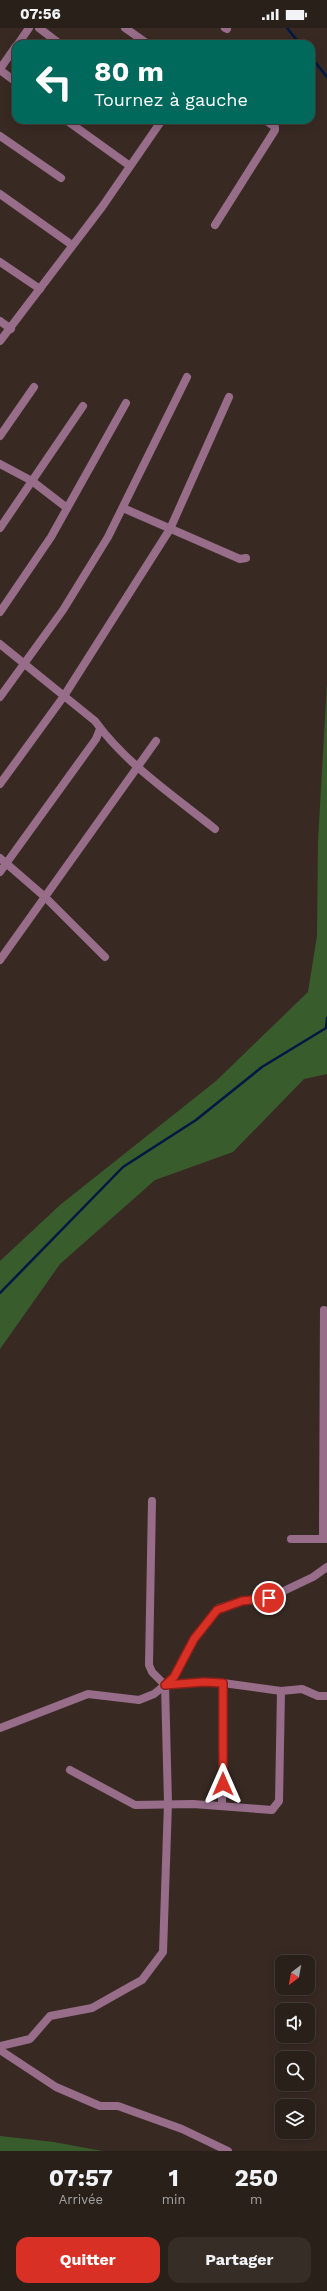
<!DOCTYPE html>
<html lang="fr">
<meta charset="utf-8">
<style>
body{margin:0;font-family:"Work Sans",sans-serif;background:#362d27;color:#f1f3f6;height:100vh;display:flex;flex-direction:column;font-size:15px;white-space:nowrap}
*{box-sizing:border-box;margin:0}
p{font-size:13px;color:#a5a3a2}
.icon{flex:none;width:22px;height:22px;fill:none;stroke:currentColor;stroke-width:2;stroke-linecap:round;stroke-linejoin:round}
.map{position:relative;height:2123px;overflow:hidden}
.drawer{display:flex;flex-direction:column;background:#2a201a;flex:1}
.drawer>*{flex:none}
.hud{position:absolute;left:12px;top:12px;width:303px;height:84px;border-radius:12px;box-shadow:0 2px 10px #0003,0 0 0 1px #463e39;background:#00695c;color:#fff;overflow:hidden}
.needle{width:26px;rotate:211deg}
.fabs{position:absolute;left:275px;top:1927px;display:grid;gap:8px}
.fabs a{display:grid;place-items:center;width:40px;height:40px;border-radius:8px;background:#2a201a;box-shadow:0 2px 10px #0003,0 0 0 1px #463e39;font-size:20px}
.pin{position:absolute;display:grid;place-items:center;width:34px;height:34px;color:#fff;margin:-17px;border:2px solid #fff;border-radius:50%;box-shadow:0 1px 4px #0007}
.me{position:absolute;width:44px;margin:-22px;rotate:0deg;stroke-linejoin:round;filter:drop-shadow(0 0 3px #0008)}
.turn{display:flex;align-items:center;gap:14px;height:84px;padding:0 16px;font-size:18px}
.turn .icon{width:52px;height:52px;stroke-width:2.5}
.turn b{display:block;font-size:28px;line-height:34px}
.eta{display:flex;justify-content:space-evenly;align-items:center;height:68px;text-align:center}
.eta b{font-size:24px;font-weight:700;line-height:28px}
.cta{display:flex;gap:8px;margin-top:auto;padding:8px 16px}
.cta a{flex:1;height:46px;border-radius:12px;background:#d93025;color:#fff;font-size:16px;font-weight:700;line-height:46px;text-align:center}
.cta a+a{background:#362d27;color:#f1f3f6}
.status{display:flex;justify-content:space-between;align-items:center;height:28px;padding:0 20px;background:#2a201a;direction:ltr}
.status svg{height:11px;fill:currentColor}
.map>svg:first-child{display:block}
.green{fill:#395c2d}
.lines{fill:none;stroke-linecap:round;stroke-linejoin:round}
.stream{stroke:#001843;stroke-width:2.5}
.minor{stroke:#976d8a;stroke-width:8}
.route-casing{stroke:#8d1f18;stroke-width:10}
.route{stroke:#d93025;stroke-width:7}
</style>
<div class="status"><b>07:56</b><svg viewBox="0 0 49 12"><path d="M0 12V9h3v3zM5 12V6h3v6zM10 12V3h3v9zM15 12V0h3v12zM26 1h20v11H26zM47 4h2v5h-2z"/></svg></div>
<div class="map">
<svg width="327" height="2123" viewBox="0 0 327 2123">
<rect width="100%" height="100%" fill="#382a23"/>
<g class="green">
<path d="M 327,655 L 327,1046 L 304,1051 L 233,1124 L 155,1152 L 60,1236 L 0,1321 L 0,1233 L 60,1177 L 216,1053 L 308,964 L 317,908 L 318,813 Z"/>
<path d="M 0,2108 L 54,2114 L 102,2123 L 0,2123 Z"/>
</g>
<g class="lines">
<g class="stream">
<path d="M 287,0 L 300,16"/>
<path d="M 311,29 L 327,49"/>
<path d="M 0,1265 L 123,1139 L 196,1092 L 262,1039 L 326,1000 L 327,990"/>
</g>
<g class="minor">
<path d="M 39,0 L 60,16"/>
<path d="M 125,0 L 148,16"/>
<path d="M 225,0 L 227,1"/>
<path d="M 18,16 L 29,0"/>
<path d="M 0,41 L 16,18"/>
<path d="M 0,42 L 16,54"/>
<path d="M 66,92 L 130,138"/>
<path d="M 0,108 L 61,150"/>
<path d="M 0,166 L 72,217"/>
<path d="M 215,197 L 275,102 L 275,99 L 265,92"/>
<path d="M 0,234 L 40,261"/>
<path d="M 0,293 L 11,301"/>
<path d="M 0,313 L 102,179 L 162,92"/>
<path d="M 0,408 L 34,359"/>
<path d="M 0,436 L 32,453 L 67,480"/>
<path d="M 123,480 L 240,531 L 246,530"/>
<path d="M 0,500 L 83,378"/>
<path d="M 0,584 L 51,509 L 126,375"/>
<path d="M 0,616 L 95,693 C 126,736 174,768 215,801"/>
<path d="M 0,669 L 63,582 L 108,509 L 187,349"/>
<path d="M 0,756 L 64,668 L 170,501 L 229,369"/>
<path d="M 0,830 L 45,869 L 105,929"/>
<path d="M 0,844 L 96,711 L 100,701"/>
<path d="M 0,932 L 156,713"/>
<path d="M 323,1510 L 324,1282"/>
<path d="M 291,1511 L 327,1511"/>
<path d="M 165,1657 L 174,1649 L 194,1611 L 219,1580 L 242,1573 L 269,1570 L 313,1549 L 327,1539"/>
<path d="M 0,1700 L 88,1666 L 139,1672 L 154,1666 L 165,1657 L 205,1654 L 223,1655 L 281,1663 L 302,1661 L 318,1668 L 327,1668"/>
<path d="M 70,1742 L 135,1777 L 193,1776 L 272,1782 L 279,1773 L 281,1663"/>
<path d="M 222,1777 L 223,1655"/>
<path d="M 0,2018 L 30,2011 L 50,1988 L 92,1980 L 131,1958 L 142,1952 L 163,1924 L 168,1775 L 165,1657 L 152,1644 L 149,1637 L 152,1473"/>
<path d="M 0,2022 L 56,2059 L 100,2078 L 118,2078 L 182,2101 L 228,2123"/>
</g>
</g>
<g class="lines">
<defs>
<path id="route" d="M 223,1756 L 223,1655 L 204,1654 L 165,1657 L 174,1649 L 194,1611 L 217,1582 L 242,1573 L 269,1570"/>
</defs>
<use href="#route" class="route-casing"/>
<use href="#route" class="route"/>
</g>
</svg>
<div class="fabs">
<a><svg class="needle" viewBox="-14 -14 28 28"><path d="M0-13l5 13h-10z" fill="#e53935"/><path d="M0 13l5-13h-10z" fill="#a5a3a2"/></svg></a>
<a><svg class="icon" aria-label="sound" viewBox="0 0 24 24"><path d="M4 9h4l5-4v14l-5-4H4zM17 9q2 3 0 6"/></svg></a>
<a><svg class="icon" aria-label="search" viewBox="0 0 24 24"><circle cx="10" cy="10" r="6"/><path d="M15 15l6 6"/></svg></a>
<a><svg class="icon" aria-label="layers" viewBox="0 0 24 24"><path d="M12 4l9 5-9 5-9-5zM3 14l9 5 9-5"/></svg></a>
</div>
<div class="pin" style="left:269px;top:1570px;background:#d93025"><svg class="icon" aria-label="arrive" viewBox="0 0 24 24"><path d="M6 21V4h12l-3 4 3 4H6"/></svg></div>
<svg class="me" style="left:223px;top:1756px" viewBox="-20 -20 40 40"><path d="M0-17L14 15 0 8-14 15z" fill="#d93025" stroke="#fff" stroke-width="4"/></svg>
<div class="hud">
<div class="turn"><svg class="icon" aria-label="left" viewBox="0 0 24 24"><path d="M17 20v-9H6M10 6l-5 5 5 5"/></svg><div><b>80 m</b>Tournez à gauche</div></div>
</div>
</div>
<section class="drawer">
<div class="eta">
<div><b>07:57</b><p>Arrivée</p></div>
<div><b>1</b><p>min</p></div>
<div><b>250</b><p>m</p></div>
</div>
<div class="cta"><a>Quitter</a><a>Partager</a></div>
</section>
